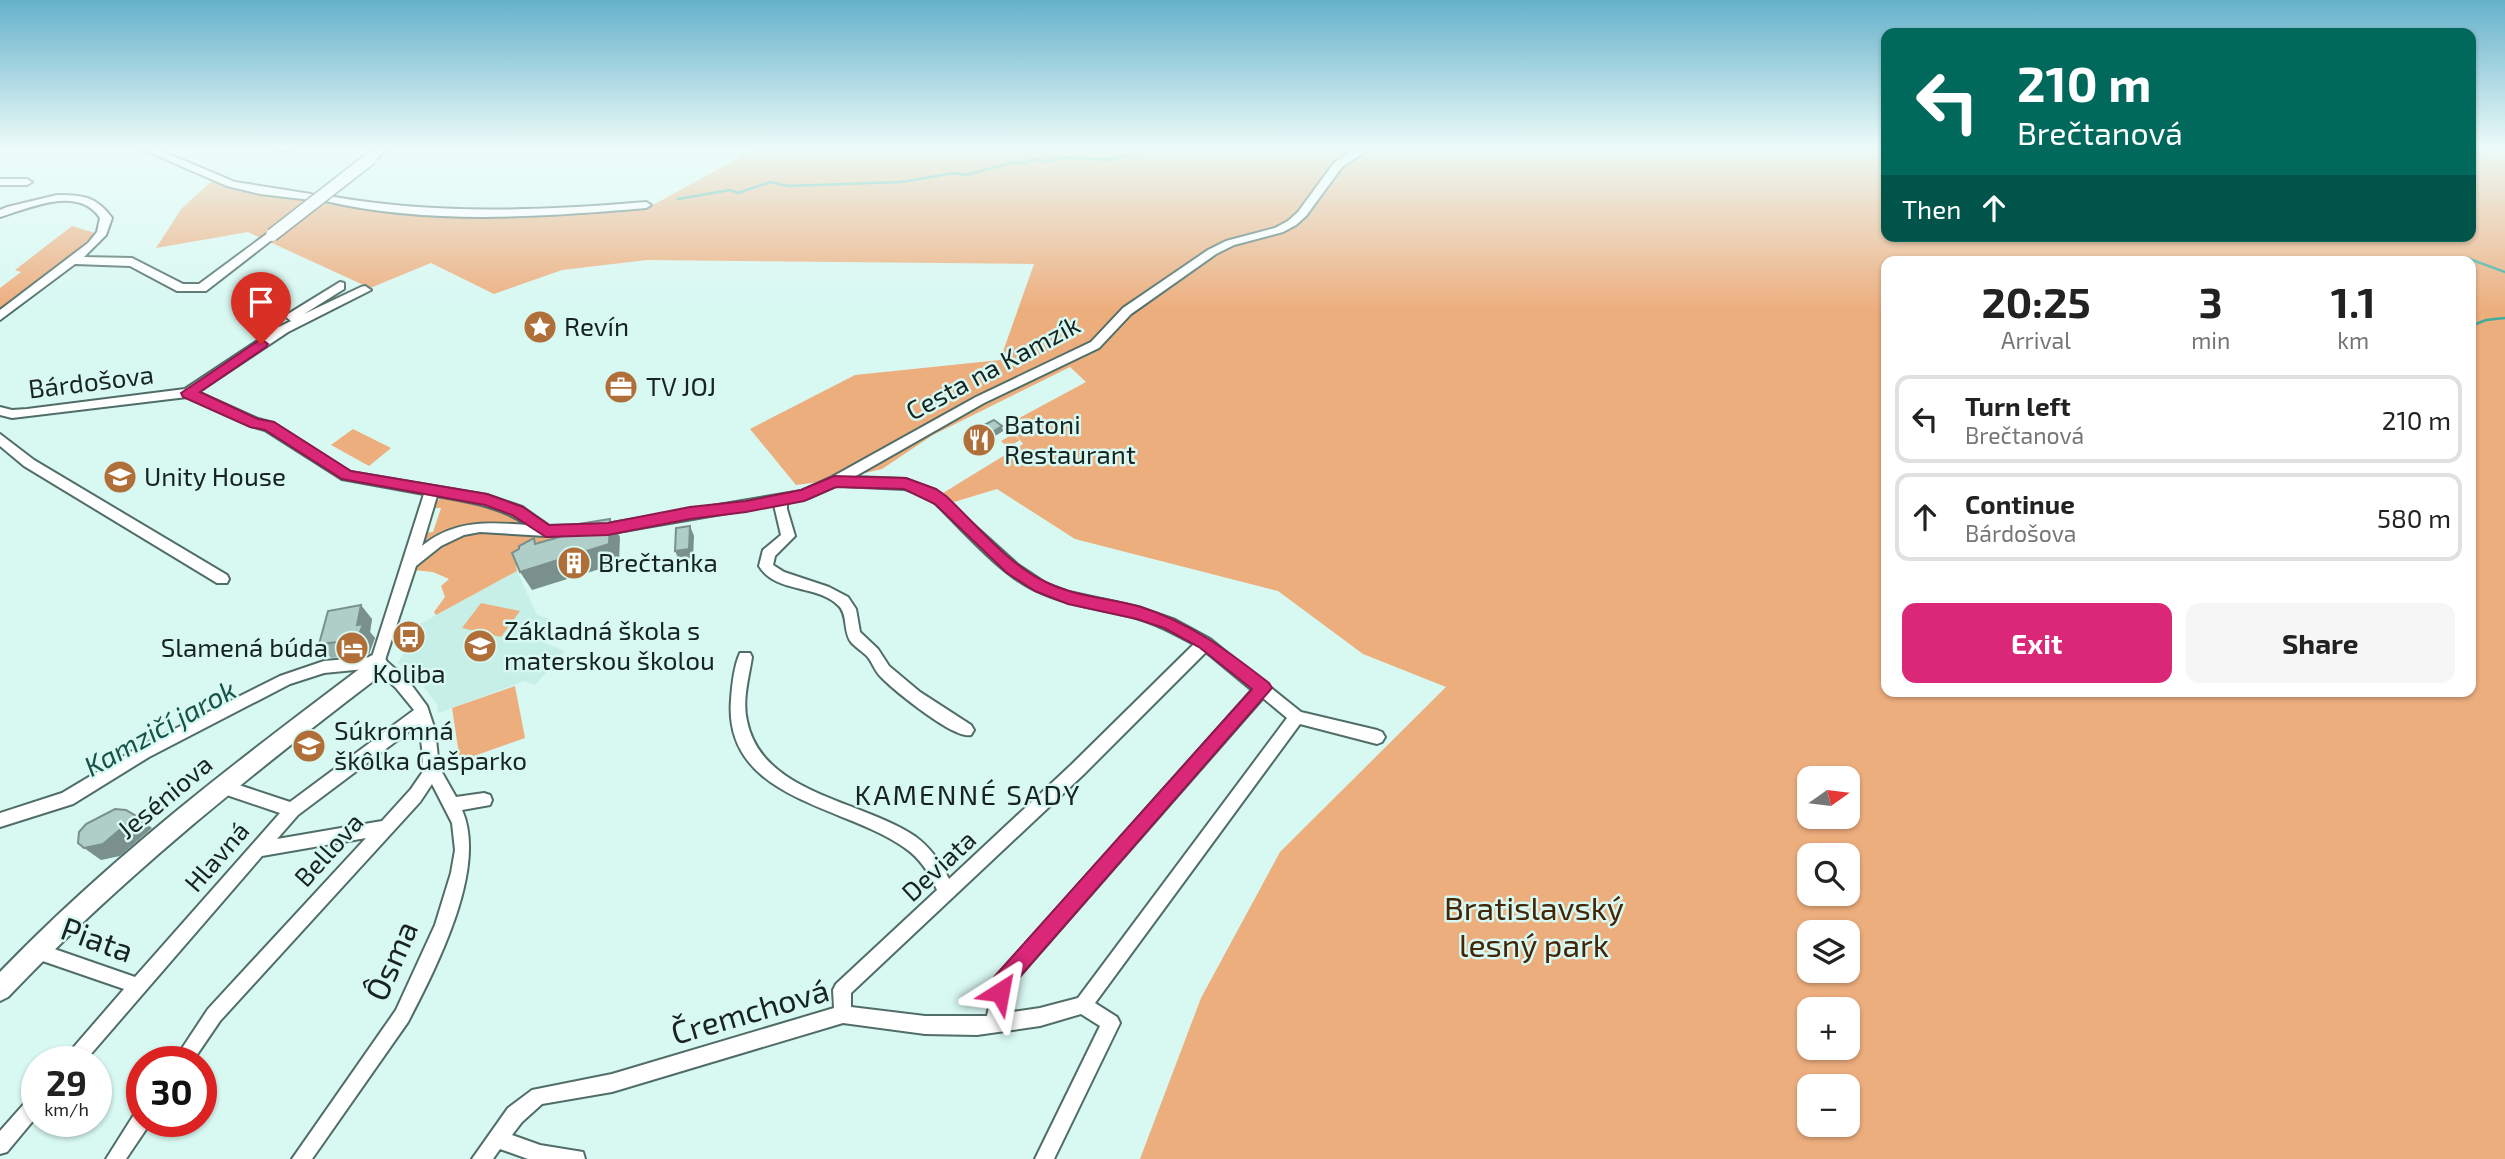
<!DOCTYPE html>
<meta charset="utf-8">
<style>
body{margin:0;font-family:"Exo 2",sans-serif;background:#f6f6f6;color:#222;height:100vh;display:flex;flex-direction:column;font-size:26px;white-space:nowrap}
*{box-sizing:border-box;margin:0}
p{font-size:23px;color:#767676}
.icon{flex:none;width:38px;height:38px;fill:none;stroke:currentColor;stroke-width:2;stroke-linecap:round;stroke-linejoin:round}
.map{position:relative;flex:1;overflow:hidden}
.drawer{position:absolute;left:1881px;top:256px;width:595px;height:441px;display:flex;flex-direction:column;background:#fff;border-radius:14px;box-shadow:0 2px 5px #0004}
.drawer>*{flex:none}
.guide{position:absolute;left:1881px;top:28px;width:595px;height:214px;border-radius:14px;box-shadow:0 2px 5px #0004;background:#00695c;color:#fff;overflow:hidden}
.needle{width:46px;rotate:76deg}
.buttons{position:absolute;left:1797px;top:766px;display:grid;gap:14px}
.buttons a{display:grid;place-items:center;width:63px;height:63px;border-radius:14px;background:#fff;box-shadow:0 2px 5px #0004;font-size:35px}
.speed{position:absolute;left:21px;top:1046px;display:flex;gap:14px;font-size:35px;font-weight:700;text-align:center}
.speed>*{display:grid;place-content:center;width:91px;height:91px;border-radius:50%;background:#fff;box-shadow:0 2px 5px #0004;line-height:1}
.speed small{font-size:18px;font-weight:400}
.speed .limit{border:10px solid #d22;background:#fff;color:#111}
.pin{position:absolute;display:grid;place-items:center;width:60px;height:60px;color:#fff;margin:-72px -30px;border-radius:50% 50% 50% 0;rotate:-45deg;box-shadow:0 0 7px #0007}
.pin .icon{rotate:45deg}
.me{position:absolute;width:77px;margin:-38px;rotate:34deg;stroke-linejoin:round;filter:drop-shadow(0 0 5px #0008)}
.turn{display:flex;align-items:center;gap:24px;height:147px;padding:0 21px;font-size:32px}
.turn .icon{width:91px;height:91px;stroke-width:2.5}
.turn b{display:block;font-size:49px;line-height:60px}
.then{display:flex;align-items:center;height:66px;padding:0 21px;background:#0003;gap:14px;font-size:26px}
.eta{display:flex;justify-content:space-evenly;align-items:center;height:119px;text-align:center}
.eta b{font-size:42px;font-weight:700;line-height:49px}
.primary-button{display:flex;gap:14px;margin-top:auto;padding:14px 21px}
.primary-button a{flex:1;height:80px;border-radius:14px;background:#db2777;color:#fff;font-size:28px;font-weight:700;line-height:80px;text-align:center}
.primary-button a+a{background:#f6f6f6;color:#222}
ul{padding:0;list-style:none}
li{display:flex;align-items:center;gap:21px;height:88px;margin:0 14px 10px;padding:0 7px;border:4px solid #e0e0e0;border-radius:14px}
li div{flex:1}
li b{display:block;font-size:26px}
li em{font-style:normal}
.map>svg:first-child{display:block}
.built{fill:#c5efe7}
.green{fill:#edae7e;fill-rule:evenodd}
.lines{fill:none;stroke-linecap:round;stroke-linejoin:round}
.stream{stroke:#41ac9c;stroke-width:2.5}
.street-casing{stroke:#506d67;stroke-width:4}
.secondary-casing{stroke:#506d67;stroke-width:4}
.street{fill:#fff;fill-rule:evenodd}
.secondary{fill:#fff;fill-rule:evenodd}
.street-bridge-casing{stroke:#506d67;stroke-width:15;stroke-linecap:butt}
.street-bridge{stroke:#fff;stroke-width:12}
.wall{fill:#96b1ac}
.shaded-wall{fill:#7a908c}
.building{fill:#afcec8;stroke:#7a908c;stroke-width:2}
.route{fill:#db2777;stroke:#8e194d;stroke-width:2}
.labels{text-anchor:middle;stroke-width:5;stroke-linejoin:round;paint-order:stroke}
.poi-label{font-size:26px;fill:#182421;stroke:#d8f8f2;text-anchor:start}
.street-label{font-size:26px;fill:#182421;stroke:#d8f8f2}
.water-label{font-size:28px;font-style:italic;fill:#17534b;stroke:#d8f8f2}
.neighbourhood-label{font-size:28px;letter-spacing:2px;fill:#182421;stroke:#d8f8f2}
.near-park-label{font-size:32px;fill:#442508;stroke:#d8f8f2}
.near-street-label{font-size:32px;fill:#182421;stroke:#d8f8f2}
</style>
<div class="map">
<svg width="2505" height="1159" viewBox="0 0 2505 1159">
<rect width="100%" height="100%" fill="#d8f8f2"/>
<path class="built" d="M 517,571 L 537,615 L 550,619 L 543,642 L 565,651 L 535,685 L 525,681 L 438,713 L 437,704 L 415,676 L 398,663 L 418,625 Z"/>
<g class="green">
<path d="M 759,147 L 1886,147 L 1886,236 L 2471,236 L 2471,147 L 2505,147 L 2505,1159 L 1140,1159 L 1201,998 L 1280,852 L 1446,687 L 1363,654 L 1278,591 L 1075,539 L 997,489 L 954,502 L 943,493 L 1023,444 L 1020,440 L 1008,448 L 1001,441 L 1013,434 L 1020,440 L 1008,424 L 1086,382 L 1070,367 L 933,435 L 882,469 L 835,480 L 796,485 L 750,429 L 855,375 L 1000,360 L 1034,264 L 647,260 L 562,270 L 494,294 L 431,263 L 370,288 L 248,232 L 156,248 L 182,208 L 212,181 L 239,191 L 379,211 L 568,213 L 651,206 ZM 1886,261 L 2471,261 L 2471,691 L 1886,691 ZM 1810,779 L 1848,779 L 1848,817 L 1810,817 ZM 1810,856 L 1848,856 L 1848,894 L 1810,894 ZM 1810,933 L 1848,933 L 1848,971 L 1810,971 ZM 1810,1010 L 1848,1010 L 1848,1048 L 1810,1048 ZM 1810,1087 L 1848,1087 L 1848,1125 L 1810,1125 Z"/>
<path d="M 72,226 L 95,233 L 79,249 L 0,310 L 0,288 L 21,272 L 15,270 Z"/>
<path d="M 353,429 L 391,448 L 369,466 L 331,445 Z"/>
<path d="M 448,497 L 501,507 L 537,526 L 476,524 L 453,529 L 421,545 L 424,533 L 433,532 L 441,508 L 433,508 C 436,500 440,498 448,497 Z"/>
<path d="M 478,531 L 570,536 L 573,538 L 516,566 L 517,571 L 436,615 L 434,612 L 445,597 L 441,586 L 449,579 L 433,572 L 413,570 C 429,549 452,537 478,531 Z"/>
<path d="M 481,603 L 520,611 L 501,637 L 462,628 Z"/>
<path d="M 515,686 L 525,738 L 460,761 L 452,708 Z"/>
</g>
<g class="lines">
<g class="stream">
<path d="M 678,199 L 730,190 L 738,193 L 770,182 L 788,186 L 901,182 L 954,173 L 966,175 L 1014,162 L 1023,163 L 1037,159 L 1046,162 L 1063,157 L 1108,160 L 1129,156 L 1147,147"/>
<path d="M 2467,258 L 2505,272"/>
<path d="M 2471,326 L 2486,320 L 2505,318"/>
</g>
<defs>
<g id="street">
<path d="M 137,147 L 152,147 L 235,182 L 311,194 L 316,197 L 311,200 L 260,194 L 227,186 Z"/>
<path d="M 272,147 L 293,147 C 288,152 277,152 272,147 Z"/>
<path d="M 377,147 L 389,147 L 375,160 L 367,160 L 367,156 Z"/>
<path d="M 1359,147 L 1372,147 L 1342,167 L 1306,216 L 1296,225 L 1283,232 L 1234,245 L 1216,254 L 1131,314 L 1099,348 L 984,403 L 854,477 L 906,479 L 935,490 L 1018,565 L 1045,583 L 1069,592 L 1138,607 L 1175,620 L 1210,639 L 1301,712 L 1377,730 L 1382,732 L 1385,737 L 1382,742 L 1377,744 L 1300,724 L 1095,1003 L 1117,1017 L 1120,1023 L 1054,1159 L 1035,1159 L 1100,1026 L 1081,1014 L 1040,1026 L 977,1035 L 925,1034 L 843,1023 L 612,1092 L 542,1104 L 522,1122 L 512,1135 L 540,1145 L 583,1152 L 585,1159 L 528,1159 L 500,1149 L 493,1159 L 472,1159 L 508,1108 L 532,1090 L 612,1074 L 834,1008 L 833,990 L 836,984 L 937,890 C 930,874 920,858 905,848 C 846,805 723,800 731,700 C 732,685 734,666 740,653 L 750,653 L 752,657 C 749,677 742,700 747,721 C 762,795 863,800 916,837 C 931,848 941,863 949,879 L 1071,765 L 1194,644 C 1175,634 1157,624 1136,618 C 1103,609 1068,606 1037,591 C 1002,576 963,530 935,503 L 925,496 L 905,489 L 842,486 L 836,486 L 809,498 L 787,503 L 787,509 L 795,536 L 775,556 L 773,565 L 784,572 L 829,587 L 848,597 L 856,609 L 860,632 L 878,649 L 889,666 L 920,692 L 971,725 L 974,730 L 971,735 C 955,740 895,691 882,678 C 875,672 873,663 867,656 C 862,651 855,647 851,642 C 843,631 848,615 839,606 C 818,584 776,594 759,566 L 763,550 L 781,535 L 774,505 L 600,535 L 546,536 L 480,532 L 464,535 L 441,546 L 416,566 L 385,660 L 407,679 L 427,706 L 435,730 L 439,767 L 456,797 L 484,793 L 490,795 L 492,800 L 490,805 L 462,810 C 488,868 436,968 408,1022 L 312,1159 L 292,1159 L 396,1010 L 435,925 L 451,873 L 455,850 L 452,823 L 432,784 L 420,802 L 220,1021 L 192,1062 L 173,1062 L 208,1009 L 366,838 L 262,856 L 84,1062 L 63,1062 L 66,1056 L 124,989 L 31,957 L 28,951 L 31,945 L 37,943 L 135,977 L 280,813 L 215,791 L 213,786 L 215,781 L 221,779 L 290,802 L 414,710 L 396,688 L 375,668 L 324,673 L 290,684 L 149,757 L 73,804 L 0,827 L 0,813 L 62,793 L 139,747 L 280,676 L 324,661 L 372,657 L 424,494 L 342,479 L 265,430 L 251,426 L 187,397 L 12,418 L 0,415 L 0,407 L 12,410 L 27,409 L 185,389 L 271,332 L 246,317 L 246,311 L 254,311 L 279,327 L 291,321 L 286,317 L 288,314 L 340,282 L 344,283 L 344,289 L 304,314 L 361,287 L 365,286 L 371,290 L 288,332 L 198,392 L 258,419 L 273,423 L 350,472 L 487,495 L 522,507 L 549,526 L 600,525 L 801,491 L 832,477 L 976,397 L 1091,342 L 1123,308 L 1208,250 L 1226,241 L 1275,228 L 1288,221 L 1298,212 L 1334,163 ZM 437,496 C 469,502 500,506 527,525 C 488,522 454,520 422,546 ZM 1206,652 L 1252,690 L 995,978 L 987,1016 L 925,1016 L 851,1007 L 851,993 L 1083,775 ZM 1263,698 L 1287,718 L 1078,998 L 1040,1008 L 1005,1013 L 1009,988 ZM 419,724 L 423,756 L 422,773 L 411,789 L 382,821 L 277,839 L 298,815 Z"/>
<path d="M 0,179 L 27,179 L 32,182 L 27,185 L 0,185 Z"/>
<path d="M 57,195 C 82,195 96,196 112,218 L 106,235 L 84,257 L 132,258 L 183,284 L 199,284 L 268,233 L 272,232 L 278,235 L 206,291 L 177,291 L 130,266 L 75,264 L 0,320 L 0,310 L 88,243 L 97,232 L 100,218 C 78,185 30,208 0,217 L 0,210 L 7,207 Z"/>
<path d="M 329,196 C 434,215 540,211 646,202 L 651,205 L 646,208 C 542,217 428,225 325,201 L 324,199 Z"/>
<path d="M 0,434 L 34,460 L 227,575 L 229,579 L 227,583 L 217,583 L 24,466 L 0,446 Z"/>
<path d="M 37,1093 L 37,1116 L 7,1152 L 0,1154 L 0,1131 L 31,1096 Z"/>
<path d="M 142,1111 L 142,1122 L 151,1122 L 126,1159 L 106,1159 L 135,1113 Z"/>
</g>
<path id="secondary" d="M 377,654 L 384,656 L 387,662 L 372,682 C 244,780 119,880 8,997 L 0,1001 L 0,972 C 109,859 233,764 358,670 L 370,656 Z"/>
</defs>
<use href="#street" class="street-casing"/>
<use href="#secondary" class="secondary-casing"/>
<use href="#street" class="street"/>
<use href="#secondary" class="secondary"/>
<defs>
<path id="street-bridge" d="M 272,235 L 371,158"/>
</defs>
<use href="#street-bridge" class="street-bridge-casing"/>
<use href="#street-bridge" class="street-bridge"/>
</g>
<g class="wall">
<path d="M 972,431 L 1003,431 L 972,450 L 964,443 L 963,439 L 972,433 Z"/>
<path d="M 372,619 L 370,632 L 375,638 L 369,654 L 331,658 L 319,644 Z"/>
</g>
<g class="shaded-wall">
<path d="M 1002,426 L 1003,431 L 972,450 L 971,445 Z"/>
<path d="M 610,519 L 620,537 L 619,563 L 532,590 L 520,572 Z"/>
<path d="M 690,526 L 694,536 L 693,558 L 679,560 L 675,551 Z"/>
<path d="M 361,605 L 372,619 L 370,632 L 375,638 L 369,654 L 357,640 L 357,625 Z"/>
<path d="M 136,816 L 152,828 L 120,856 L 101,860 L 84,848 Z"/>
</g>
<g class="building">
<path d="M 994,420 L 1002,426 L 971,445 L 963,439 L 974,432 L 972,431 Z"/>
<path d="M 610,519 L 609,544 L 520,572 L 512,553 L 519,549 L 519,546 L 534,538 L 535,544 L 580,531 L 578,524 Z"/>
<path d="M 690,526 L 689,549 L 675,551 L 676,528 Z"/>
<path d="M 361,605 L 357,625 L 363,624 L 357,640 L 319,644 L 328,611 Z"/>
<path d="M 115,809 L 126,810 L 136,816 L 103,844 L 84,848 L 78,843 L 79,832 L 86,824 Z"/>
</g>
<linearGradient id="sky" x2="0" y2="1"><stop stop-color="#65b1ca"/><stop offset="0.48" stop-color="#edfcf9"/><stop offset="1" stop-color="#edfcf9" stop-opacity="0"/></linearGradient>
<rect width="2505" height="309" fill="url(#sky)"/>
<path class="route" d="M 261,339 L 268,344 L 266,347 L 200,392 L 258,419 L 274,422 L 351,471 L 487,494 L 523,507 L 549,525 L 608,523 L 690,507 L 746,501 L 801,490 L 834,476 L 906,478 L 936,489 L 946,496 C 977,525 1008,565 1048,583 C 1077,597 1110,598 1141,607 C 1191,623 1228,651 1269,683 L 1272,688 L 1010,988 L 1007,998 L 1000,1001 L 993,998 L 990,992 L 994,977 L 1252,689 L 1199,647 L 1164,628 L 1137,619 L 1068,604 L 1035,591 L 1007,573 L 935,504 L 904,489 L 836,487 L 804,501 L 746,512 L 690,519 L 608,535 L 546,537 L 512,515 L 485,505 L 342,479 L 265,430 L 250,427 L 183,397 L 181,393 Z"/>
<defs>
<symbol id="sight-disc" viewBox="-11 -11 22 22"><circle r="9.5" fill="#b06f38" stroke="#d8f8f2"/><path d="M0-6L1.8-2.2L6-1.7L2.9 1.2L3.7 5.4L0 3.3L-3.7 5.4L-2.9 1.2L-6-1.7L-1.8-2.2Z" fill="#fff"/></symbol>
<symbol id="office-disc" viewBox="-11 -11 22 22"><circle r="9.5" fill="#b06f38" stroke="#d8f8f2"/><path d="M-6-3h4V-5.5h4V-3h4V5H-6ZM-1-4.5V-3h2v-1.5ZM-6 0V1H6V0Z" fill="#fff"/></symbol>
<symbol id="restaurant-disc" viewBox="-11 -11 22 22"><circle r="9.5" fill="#b06f38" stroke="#d8f8f2"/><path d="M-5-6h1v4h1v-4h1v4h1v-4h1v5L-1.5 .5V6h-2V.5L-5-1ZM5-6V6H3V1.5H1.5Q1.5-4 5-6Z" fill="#fff"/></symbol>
<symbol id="school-disc" viewBox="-11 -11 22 22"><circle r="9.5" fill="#b06f38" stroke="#d8f8f2"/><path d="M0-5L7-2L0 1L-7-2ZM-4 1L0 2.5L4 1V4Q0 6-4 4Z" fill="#fff"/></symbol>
<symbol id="building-disc" viewBox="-11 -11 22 22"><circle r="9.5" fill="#b06f38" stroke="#d8f8f2"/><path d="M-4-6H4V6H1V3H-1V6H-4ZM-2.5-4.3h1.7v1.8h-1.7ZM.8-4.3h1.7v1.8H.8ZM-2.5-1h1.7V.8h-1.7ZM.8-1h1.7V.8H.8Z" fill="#fff"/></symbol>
<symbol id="bus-disc" viewBox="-11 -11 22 22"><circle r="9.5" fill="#b06f38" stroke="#d8f8f2"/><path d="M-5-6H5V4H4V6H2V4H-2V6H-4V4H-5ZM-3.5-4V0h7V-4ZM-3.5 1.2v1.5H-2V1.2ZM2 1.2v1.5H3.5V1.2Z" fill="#fff"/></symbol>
<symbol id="hotel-disc" viewBox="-11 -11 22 22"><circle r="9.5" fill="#b06f38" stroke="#d8f8f2"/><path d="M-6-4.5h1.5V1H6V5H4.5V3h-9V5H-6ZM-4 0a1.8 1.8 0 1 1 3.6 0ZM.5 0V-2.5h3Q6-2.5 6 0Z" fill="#fff"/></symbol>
</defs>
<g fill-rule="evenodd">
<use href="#sight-disc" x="521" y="308" width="38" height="38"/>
<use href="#office-disc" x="602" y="368" width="38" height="38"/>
<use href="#restaurant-disc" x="960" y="421" width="38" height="38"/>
<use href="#school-disc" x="101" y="458" width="38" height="38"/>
<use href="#building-disc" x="555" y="544" width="38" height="38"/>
<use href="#bus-disc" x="390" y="618" width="38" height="38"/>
<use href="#school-disc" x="461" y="627" width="38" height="38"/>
<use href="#hotel-disc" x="333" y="629" width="38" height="38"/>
<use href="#school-disc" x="290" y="727" width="38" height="38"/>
</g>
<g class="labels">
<g class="poi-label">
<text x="564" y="336">Revín</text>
<text x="646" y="396">TV JOJ</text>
<text x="1004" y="434">Batoni<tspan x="1004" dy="30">Restaurant</tspan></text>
<text x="144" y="486">Unity House</text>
<text x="598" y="572">Brečtanka</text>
<text x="504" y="640">Základná škola s<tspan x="504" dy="30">materskou školou</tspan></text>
<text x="328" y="657" text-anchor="end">Slamená búda</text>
<text x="409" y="683" text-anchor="middle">Koliba</text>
<text x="334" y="740">Súkromná<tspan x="334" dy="30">škôlka Gašparko</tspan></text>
</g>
<g class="street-label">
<text transform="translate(993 368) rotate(-28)" y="9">Cesta na Kamzík</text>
<text transform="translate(91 382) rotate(-7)" y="9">Bárdošova</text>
<text transform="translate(165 797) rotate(-40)" y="9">Jeséniova</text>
<text transform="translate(329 850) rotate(-48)" y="9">Bellova</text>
<text transform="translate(217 857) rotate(-49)" y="9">Hlavná</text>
<text transform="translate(939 866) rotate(-43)" y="9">Deviata</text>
</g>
<g class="water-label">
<text transform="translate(160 728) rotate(-29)" y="10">Kamzičí jarok</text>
</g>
<g class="neighbourhood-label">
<text x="968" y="805">KAMENNÉ SADY</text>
</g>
<g class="near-park-label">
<text x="1534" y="920">Bratislavský<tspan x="1534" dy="37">lesný park</tspan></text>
</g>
<g class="near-street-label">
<text transform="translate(97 940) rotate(20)" y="11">Piata</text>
<text transform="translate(392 961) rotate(-66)" y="11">Ôsma</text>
<text transform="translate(750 1012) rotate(-16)" y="11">Čremchová</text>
</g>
</g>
</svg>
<div class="buttons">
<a><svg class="needle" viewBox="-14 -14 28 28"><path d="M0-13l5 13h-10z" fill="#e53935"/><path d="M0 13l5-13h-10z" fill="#767676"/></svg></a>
<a><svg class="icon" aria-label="search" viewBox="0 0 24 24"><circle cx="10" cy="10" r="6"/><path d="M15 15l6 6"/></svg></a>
<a><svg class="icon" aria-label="layers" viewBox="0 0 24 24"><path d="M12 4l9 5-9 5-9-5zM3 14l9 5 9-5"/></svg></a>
<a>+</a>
<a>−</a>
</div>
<div class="speed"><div>29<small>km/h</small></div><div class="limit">30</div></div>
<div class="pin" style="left:261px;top:344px;background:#d93025"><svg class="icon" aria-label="arrive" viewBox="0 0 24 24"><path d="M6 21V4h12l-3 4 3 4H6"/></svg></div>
<svg class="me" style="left:1000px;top:992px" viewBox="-20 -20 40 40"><path d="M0-17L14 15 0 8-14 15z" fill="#db2777" stroke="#fff" stroke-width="4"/></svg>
<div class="guide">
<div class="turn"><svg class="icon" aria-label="left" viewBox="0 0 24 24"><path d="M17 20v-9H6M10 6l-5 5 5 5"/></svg><div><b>210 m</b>Brečtanová</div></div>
<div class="then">Then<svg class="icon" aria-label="ahead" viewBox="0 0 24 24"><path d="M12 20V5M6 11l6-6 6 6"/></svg></div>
</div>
<section class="drawer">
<div class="eta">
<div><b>20:25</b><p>Arrival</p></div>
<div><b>3</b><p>min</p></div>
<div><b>1.1</b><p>km</p></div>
</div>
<ul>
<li><svg class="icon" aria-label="left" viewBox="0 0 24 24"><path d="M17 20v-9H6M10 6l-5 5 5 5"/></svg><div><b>Turn left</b><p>Brečtanová</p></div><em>210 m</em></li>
<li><svg class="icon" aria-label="ahead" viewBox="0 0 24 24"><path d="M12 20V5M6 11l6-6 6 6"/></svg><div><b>Continue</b><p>Bárdošova</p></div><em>580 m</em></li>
</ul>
<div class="primary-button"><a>Exit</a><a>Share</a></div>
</section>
</div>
